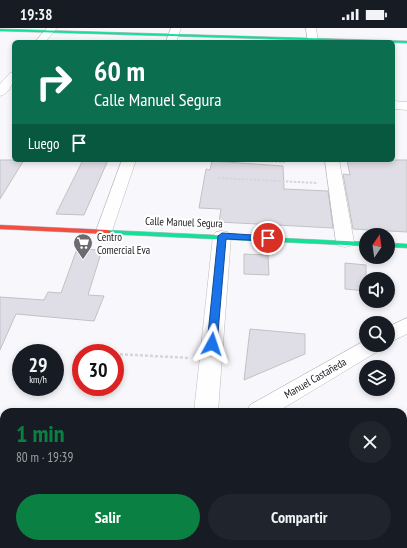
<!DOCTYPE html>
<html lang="es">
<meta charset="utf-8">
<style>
body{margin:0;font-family:"PT Sans Narrow",sans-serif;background:#20242c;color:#f1f3f6;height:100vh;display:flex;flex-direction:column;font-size:15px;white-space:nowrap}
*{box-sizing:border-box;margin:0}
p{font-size:13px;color:#9ea1a6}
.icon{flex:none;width:22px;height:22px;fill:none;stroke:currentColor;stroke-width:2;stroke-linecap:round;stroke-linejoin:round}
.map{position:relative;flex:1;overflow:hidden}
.panel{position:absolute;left:0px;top:380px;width:407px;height:140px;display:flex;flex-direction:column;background:#171b24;border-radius:12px 12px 0 0;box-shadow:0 2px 6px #0003}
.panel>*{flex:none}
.top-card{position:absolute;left:12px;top:12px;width:383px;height:122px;border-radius:6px;box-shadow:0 2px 6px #0003;background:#0b6e4f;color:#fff;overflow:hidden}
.needle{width:26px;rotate:13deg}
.fabs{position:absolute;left:359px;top:200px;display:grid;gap:8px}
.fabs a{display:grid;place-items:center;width:36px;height:36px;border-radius:50%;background:#171b24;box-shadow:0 2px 6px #0003;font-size:20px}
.speed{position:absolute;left:12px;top:316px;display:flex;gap:8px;font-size:20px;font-weight:700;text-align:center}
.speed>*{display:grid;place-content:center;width:52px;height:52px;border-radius:50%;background:#171b24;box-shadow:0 2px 6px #0003;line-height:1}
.speed small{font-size:10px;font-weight:400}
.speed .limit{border:6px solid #d22;background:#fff;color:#111}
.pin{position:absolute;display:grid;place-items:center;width:34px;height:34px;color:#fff;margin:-17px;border:2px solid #fff;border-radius:50%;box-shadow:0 1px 4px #0007}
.me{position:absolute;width:44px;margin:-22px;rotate:5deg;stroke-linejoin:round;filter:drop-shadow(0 0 3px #0008)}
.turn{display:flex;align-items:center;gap:14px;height:84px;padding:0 16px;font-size:18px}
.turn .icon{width:52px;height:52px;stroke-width:2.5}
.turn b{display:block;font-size:28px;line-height:34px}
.then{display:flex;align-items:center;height:38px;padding:0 16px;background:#0003;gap:8px;font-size:15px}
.round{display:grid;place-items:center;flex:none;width:42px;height:42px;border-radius:21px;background:#20242c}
.summary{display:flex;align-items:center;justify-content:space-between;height:68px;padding:0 16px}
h1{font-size:24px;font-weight:600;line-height:30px;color:#0b8043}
.cta{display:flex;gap:8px;margin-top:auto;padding:8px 16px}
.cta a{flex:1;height:46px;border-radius:24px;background:#0b8043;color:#fff;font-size:16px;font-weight:600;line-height:46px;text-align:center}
.cta a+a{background:#20242c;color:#f1f3f6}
.status{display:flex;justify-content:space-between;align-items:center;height:28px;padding:0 20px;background:#171b24;direction:ltr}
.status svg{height:11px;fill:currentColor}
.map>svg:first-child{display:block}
.building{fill:#dfdee6;stroke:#c2c2c5}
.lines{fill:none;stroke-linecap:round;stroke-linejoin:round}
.street-casing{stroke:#bcbcbf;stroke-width:1}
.fast-casing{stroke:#bcbcbf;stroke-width:1}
.jam-casing{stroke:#bcbcbf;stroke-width:1}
.path-far1{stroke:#d6d6d7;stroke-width:2;stroke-dasharray:2.5 1.5;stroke-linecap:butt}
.path{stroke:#d6d6d7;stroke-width:2.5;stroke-dasharray:3 2;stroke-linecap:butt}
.street{fill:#fefeff;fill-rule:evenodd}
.fast{fill:#16e098;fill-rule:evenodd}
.jam{fill:#f24e42;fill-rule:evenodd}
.route{fill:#1a73e8;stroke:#114b97}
.labels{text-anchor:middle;stroke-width:4;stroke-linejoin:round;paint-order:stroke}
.street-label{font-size:11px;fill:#212125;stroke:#fff}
.poi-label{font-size:11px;fill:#212125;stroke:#fff;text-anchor:start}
</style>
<div class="status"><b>19:38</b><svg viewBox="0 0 49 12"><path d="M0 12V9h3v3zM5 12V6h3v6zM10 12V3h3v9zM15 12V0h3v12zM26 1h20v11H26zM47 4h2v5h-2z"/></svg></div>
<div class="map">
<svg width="407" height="520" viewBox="0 0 407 520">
<rect width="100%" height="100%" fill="#f8f8fc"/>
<g class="building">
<path d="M 0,132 L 24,132 L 0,171 Z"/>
<path d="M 83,132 L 108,132 L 84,187 L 56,186 Z"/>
<path d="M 347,132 L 407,132 L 407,204 L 353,201 L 343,146 L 350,147 Z"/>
<path d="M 212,133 L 283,138 L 284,161 L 328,163 L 333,200 L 219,194 L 221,181 L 199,180 L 206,141 L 210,142 Z"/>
<path d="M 77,221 L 102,222 L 88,267 L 104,268 L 94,293 L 16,286 L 0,322 L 0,269 L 44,272 L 48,264 L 61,265 Z"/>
<path d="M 244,226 L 268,227 L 269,247 L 244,246 Z"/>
<path d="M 345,235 L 366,237 L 366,263 L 345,261 Z"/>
<path d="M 250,301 L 305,306 L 305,326 L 244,352 Z"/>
</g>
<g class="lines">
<defs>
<g id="street">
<path d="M 47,0 L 57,0 L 45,14 L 35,14 Z"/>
<path d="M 171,0 L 181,0 L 176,14 L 166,14 Z"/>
<path d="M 306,0 L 316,0 L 318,14 L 308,14 Z"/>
<path d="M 14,44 C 14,53 11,65 0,68 L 0,56 L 10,45 Z"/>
<path d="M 393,73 L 407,74 L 407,82 L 393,81 Z"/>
<path d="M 122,132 L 136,132 L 112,203 L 110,207 L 104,208 L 98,207 L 96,203 Z"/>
<path d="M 325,132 L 339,132 L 354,214 L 351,218 L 345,219 L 339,218 L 336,214 Z"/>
<path d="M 222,203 L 228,204 L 231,208 L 218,384 L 194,384 L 213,208 L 216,204 Z"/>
<path d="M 407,290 L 407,306 L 388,315 L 388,299 Z"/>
<path d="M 366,312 L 366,317 L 384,317 L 380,322 L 277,384 L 246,384 L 250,377 Z"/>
<path d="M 14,516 L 47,516 L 45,520 L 12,520 Z"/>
<rect x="188" y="516" width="28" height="4"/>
</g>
<g id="fast">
<path d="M 0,1 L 407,13 L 407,15 L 0,3 Z"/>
<path d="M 105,202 L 366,214 L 366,218 L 108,206 L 104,204 Z"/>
<path d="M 388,215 L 407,216 L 407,220 L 388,219 Z"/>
</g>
<path id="jam" d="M 0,197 L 108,202 L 112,204 L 108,206 L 0,201 Z"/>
</defs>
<use href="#street" class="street-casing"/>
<use href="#fast" class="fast-casing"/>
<use href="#jam" class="jam-casing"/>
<g class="path-far1">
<path d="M 227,132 L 285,134"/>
<path d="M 218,150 L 318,155"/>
</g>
<g class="path">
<path d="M 82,324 L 93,325"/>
<path d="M 115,326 L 190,330"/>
</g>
<use href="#street" class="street"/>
<use href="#fast" class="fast"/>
<use href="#jam" class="jam"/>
</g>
<path class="route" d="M 222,205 L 268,208 L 272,210 L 268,213 L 226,211 L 217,316 L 212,319 L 207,316 L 218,208 Z"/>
<defs>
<symbol id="supermarket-pin" viewBox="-11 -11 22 30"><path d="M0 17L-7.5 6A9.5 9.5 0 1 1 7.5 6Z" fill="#6c6c70" stroke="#fff"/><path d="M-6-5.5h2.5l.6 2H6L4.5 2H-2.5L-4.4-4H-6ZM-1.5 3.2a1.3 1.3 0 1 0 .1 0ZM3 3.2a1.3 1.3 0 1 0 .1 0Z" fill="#fff"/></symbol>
</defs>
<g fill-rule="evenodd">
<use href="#supermarket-pin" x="72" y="204" width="22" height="30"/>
</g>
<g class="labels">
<g class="street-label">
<text transform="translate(184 194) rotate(2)" y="4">Calle Manuel Segura</text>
<text transform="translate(315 350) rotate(-30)" y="4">Manuel Castañeda</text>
</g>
<g class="poi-label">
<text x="97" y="213">Centro<tspan x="97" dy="13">Comercial Eva</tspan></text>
</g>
</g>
</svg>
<div class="fabs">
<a><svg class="needle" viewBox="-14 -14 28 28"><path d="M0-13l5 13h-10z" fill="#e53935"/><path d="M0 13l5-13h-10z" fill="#9ea1a6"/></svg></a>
<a><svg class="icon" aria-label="sound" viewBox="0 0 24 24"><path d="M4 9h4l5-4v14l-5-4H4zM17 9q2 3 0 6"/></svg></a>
<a><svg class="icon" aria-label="search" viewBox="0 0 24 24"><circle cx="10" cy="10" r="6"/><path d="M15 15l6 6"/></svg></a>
<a><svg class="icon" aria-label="layers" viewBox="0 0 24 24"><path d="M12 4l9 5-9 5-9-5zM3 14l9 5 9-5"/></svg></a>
</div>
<div class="speed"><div>29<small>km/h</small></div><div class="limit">30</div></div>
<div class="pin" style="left:268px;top:210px;background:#d93025"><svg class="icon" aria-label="arrive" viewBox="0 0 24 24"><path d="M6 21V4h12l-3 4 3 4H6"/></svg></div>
<svg class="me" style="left:212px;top:316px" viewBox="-20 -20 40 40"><path d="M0-17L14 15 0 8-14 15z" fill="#1a73e8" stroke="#fff" stroke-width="4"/></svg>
<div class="top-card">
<div class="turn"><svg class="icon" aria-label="right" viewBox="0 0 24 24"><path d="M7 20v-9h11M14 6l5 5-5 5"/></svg><div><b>60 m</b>Calle Manuel Segura</div></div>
<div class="then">Luego<svg class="icon" aria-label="arrive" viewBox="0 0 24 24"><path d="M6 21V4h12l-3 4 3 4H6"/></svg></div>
</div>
<section class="panel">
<div class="summary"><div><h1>1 min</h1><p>80 m · 19:39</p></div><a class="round"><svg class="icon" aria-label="close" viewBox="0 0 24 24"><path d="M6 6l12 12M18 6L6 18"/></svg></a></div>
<div class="cta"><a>Salir</a><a>Compartir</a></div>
</section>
</div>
